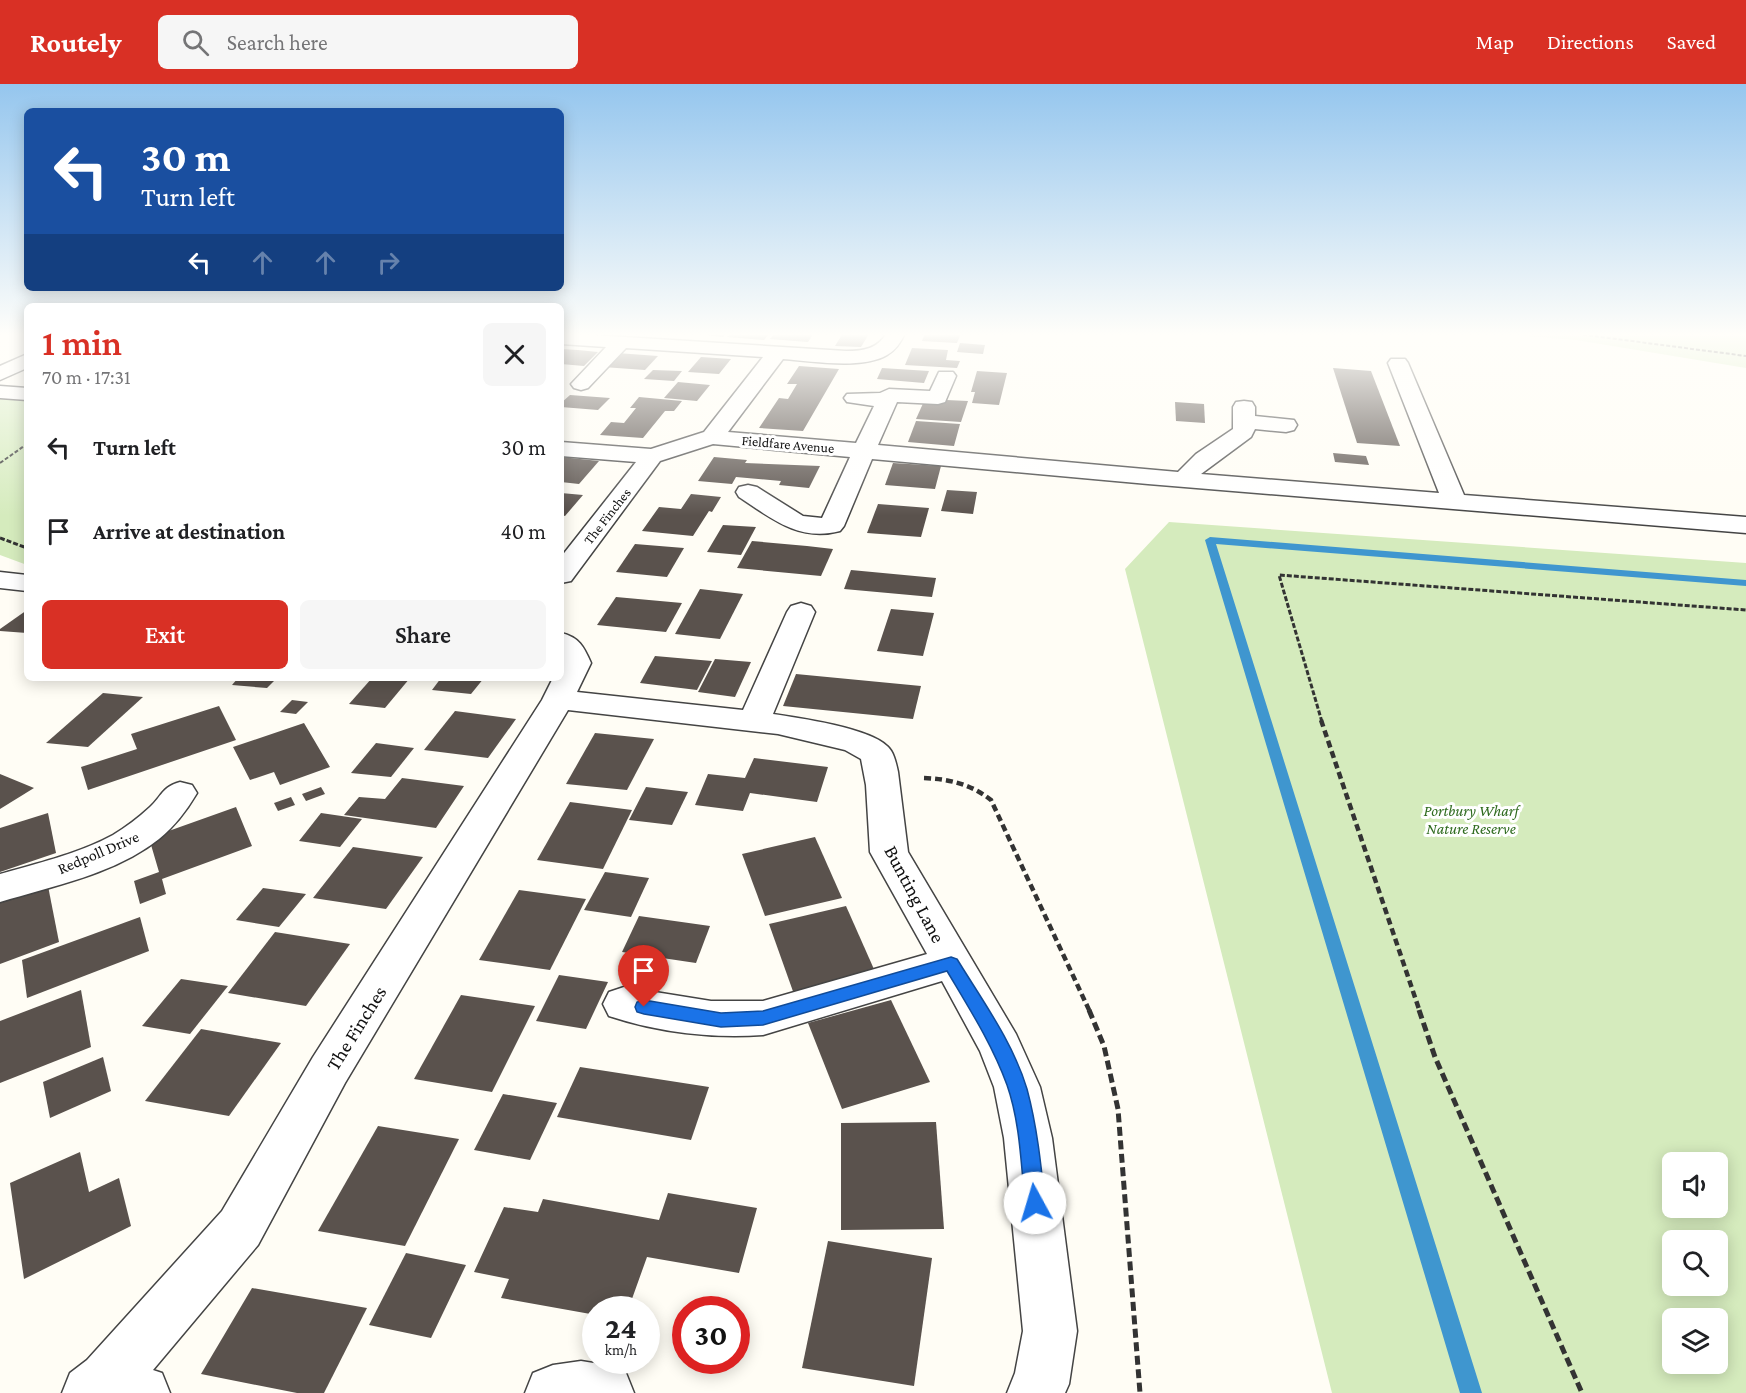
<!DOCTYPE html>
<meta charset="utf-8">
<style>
body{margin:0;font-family:"Crimson Pro",serif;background:#f6f6f6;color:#202124;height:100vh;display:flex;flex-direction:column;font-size:22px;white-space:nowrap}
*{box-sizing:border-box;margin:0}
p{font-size:20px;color:#757577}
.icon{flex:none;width:33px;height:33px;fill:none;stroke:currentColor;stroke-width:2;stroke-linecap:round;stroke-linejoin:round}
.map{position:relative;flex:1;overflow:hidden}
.panel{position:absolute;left:24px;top:219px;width:540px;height:378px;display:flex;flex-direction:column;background:#fff;border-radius:9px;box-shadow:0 3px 15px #0003}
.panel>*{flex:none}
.banner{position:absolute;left:24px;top:24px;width:540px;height:183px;border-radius:9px;box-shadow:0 3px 15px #0003;background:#1a4fa0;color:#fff;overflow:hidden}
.controls{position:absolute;left:1662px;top:1068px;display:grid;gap:12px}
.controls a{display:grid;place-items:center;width:66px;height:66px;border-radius:9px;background:#fff;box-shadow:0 3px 15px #0003;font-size:30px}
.speed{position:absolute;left:582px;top:1212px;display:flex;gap:12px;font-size:30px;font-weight:700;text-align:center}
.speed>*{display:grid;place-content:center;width:78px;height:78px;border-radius:50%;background:#fff;box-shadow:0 3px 15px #0003;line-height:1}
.speed small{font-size:15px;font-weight:400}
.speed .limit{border:9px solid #d22;background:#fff;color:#111}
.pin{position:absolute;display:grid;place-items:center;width:51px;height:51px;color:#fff;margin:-62px -26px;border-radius:50% 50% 50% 0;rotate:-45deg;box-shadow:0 0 6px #0007}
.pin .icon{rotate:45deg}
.me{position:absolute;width:66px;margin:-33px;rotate:354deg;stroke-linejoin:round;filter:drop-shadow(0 0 4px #0008)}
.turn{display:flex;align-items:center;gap:21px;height:126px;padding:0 18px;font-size:27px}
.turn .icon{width:78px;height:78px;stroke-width:2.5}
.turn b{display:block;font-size:42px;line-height:51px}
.lanes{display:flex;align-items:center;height:57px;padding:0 18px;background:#0003;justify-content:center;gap:30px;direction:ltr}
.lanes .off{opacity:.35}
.round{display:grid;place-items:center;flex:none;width:63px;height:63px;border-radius:9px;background:#f6f6f6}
.head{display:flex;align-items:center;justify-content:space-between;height:102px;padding:0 18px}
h1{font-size:36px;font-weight:600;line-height:45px;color:#d93025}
.button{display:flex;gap:12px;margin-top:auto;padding:12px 18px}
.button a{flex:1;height:69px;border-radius:9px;background:#d93025;color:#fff;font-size:24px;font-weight:600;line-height:69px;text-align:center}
.button a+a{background:#f6f6f6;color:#202124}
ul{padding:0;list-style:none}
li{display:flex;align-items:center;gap:18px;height:84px;padding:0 18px}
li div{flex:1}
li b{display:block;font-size:22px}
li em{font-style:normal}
header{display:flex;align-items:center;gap:36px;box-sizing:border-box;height:84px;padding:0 30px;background:#d93025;color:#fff}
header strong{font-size:28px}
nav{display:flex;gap:33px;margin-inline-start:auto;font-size:21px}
.search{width:420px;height:54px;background:#f6f6f6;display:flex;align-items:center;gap:15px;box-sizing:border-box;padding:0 21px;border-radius:9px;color:#757577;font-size:22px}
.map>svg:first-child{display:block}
.green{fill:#d5ebbd;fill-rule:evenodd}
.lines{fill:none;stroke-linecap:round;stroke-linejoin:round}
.stream{fill:#3f96cf;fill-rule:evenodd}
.building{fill:#5a524d}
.minor-casing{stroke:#444;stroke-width:3}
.path-far3{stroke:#333;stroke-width:2;stroke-dasharray:4 2;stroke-linecap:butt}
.path-far2{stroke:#333;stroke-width:3;stroke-dasharray:5 2;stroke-linecap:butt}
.path-far1{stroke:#333;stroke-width:4.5;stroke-dasharray:7 4;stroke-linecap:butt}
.path{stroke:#333;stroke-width:5;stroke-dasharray:9 4.5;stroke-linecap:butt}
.minor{fill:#fff;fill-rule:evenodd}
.route{fill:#1a73e8;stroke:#114b97;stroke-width:1.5}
.labels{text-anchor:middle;stroke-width:6;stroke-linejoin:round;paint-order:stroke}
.far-street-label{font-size:14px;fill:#111;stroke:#fff}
.park-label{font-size:16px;font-style:italic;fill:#2f6b1f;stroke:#fff}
.street-label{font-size:16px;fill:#111;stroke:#fff}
.near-street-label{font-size:20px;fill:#111;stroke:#fff}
</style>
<header>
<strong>Routely</strong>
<div class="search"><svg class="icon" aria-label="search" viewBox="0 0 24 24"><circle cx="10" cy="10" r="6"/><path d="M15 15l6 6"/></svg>Search here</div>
<nav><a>Map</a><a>Directions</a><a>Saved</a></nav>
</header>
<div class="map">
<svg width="1746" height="1309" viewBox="0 0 1746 1309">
<rect width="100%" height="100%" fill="#fffdf5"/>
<g class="green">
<path d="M 1490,249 L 1746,249 L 1746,284 L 1576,256 Z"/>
<path d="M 0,314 L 27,316 L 27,481 L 0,471 Z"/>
<path d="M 1169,438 L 1746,479 L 1746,1309 L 1332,1309 L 1125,485 ZM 1672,1078 L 1718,1078 L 1718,1124 L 1672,1124 ZM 1672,1156 L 1718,1156 L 1718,1202 L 1672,1202 ZM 1672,1234 L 1718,1234 L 1718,1280 L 1672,1280 Z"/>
</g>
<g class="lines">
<path class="stream" d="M 1210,453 L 1746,496 L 1746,502 L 1216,460 L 1482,1309 L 1460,1309 L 1205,456 Z"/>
</g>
<g class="building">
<path d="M 689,249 L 727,249 L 723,253 Z"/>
<path d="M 731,249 L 770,249 L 764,256 L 727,253 Z"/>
<path d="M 775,249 L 814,249 L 808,258 L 770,255 Z"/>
<path d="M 843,249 L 847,249 L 869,250 L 861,263 L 835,262 Z"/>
<path d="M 925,249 L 961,249 L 957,259 L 922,257 Z"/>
<path d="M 960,259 L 985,261 L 983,270 L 957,268 Z"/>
<path d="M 912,264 L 948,266 L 946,276 L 960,277 L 957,284 L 905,281 Z"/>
<path d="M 561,265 L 578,266 L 598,268 L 584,282 L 561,280 Z"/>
<path d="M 617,269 L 658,272 L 645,286 L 603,283 Z"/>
<path d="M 701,273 L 731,275 L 719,290 L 688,288 Z"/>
<path d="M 799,282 L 839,285 L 803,347 L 759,344 L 779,314 L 788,315 L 797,300 L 787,300 Z"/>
<path d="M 882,284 L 929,287 L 924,299 L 877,295 Z"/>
<path d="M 1333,284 L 1371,287 L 1400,362 L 1357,359 Z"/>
<path d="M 653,286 L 682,287 L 674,297 L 644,295 Z"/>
<path d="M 977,287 L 1007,289 L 999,321 L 972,319 L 975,308 L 971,308 Z"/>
<path d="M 678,298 L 710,301 L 697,317 L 664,314 Z"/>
<path d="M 570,311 L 610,314 L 598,326 L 561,323 L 561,319 Z"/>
<path d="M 639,313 L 682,317 L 674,327 L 665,327 L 643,354 L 600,351 L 611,338 L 624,339 L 636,324 L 630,324 Z"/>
<path d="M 925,315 L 968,317 L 961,338 L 916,335 Z"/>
<path d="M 1175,318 L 1204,320 L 1205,339 L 1176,337 Z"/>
<path d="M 916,337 L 960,340 L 954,362 L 908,358 Z"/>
<path d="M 1333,369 L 1366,372 L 1369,381 L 1335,378 Z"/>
<path d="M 561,373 L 599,377 L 579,400 L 561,398 Z"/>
<path d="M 714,373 L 747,376 L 745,379 L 820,382 L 809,404 L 779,401 L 781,397 L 736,393 L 732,400 L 698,397 Z"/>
<path d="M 893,379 L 941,382 L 935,405 L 885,401 Z"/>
<path d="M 947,406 L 977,408 L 973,430 L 941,427 Z"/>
<path d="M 561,409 L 583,411 L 565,432 L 561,431 Z"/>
<path d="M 691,410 L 721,413 L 712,428 L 709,427 L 693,452 L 642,447 L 659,423 L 681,425 Z"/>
<path d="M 878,420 L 929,424 L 921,453 L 867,449 Z"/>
<path d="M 723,441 L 756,443 L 741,471 L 707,468 Z"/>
<path d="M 752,457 L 807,462 L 833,465 L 821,492 L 737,484 Z"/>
<path d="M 635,460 L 684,464 L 667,493 L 616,488 Z"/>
<path d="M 851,486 L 936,494 L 932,513 L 844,505 Z"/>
<path d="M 700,505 L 743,510 L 720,555 L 675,550 Z"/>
<path d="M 616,513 L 682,519 L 666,548 L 597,541 Z"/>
<path d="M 891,525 L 934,529 L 923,572 L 877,567 Z"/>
<path d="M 27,526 L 27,549 L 0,547 L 0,545 Z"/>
<path d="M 655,572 L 712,577 L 697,606 L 640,599 Z"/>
<path d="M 715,575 L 751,578 L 735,613 L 698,608 Z"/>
<path d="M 796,590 L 921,602 L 913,635 L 783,622 Z"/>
<path d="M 238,594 L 277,594 L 267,604 L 232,601 Z"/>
<path d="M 372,594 L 410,594 L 385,624 L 349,620 Z"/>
<path d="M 441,594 L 484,594 L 471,610 L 432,606 Z"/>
<path d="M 103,609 L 143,613 L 88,663 L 46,659 Z"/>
<path d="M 292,616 L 308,618 L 296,630 L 280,628 Z"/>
<path d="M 219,622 L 236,656 L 88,706 L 81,683 L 137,665 L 131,650 Z"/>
<path d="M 455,627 L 516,635 L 488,674 L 424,666 Z"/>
<path d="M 304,639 L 330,683 L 280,701 L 274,688 L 250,696 L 233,663 Z"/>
<path d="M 595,649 L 654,655 L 627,706 L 566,700 Z"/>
<path d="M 376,659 L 414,664 L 391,693 L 351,689 Z"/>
<path d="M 754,674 L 828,683 L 817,718 L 750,709 L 743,727 L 695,721 L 708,690 L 745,694 Z"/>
<path d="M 0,690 L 34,704 L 0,725 Z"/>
<path d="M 402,694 L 464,702 L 436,744 L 344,731 L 359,713 L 385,715 Z"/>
<path d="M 321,703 L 325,710 L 306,717 L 302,710 Z"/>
<path d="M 646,703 L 688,708 L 672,741 L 629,736 Z"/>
<path d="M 291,713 L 295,721 L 278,727 L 274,719 Z"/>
<path d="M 570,718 L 632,726 L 603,785 L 537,776 Z"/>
<path d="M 236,723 L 252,762 L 162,795 L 166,810 L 140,820 L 134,797 L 159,788 L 149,754 Z"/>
<path d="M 48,729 L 56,769 L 0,788 L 0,744 Z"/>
<path d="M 321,729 L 362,735 L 340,763 L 299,757 Z"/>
<path d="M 815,753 L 842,814 L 765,832 L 742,770 Z"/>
<path d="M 353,763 L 423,773 L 386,825 L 313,814 Z"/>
<path d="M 605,788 L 649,794 L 631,833 L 584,826 Z"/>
<path d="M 48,802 L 59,858 L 0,880 L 0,819 Z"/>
<path d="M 263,804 L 306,810 L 279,843 L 236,836 Z"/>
<path d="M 519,806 L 586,815 L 550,886 L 479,876 Z"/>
<path d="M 846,822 L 877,892 L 795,913 L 769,840 Z"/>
<path d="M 639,832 L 710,842 L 696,879 L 622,868 Z"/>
<path d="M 140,833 L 149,867 L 27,914 L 22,876 Z"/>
<path d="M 275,848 L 350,860 L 306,922 L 228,909 Z"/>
<path d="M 559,891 L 608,898 L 586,945 L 536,937 Z"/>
<path d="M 181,895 L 228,902 L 190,950 L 142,942 Z"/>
<path d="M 81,906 L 91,963 L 0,999 L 0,937 Z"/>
<path d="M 461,911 L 535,922 L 492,1008 L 414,995 Z"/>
<path d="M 891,916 L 930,998 L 842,1025 L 808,939 Z"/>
<path d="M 201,945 L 281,959 L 229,1032 L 145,1017 Z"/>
<path d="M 103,973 L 111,1007 L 50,1034 L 43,998 Z"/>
<path d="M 580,983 L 709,1003 L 691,1056 L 557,1033 Z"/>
<path d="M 503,1010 L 557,1019 L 530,1076 L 474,1066 Z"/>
<path d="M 936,1038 L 944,1145 L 841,1146 L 841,1039 Z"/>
<path d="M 378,1042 L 459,1055 L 405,1162 L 318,1147 Z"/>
<path d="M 80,1068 L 89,1108 L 119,1094 L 131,1142 L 24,1195 L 10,1099 Z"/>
<path d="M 668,1109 L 757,1124 L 739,1189 L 647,1173 L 628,1226 L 596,1226 L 596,1231 L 501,1214 L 509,1195 L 474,1188 L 504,1123 L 538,1128 L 543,1115 L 659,1136 Z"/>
<path d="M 828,1157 L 932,1174 L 914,1302 L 802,1284 Z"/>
<path d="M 406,1169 L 466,1181 L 431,1254 L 369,1241 Z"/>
<path d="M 252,1204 L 367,1224 L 324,1309 L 297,1309 L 201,1290 Z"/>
</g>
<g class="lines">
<defs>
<g id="minor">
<path d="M 561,249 L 846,267 C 864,267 877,265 887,249 L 905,249 C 901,258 896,266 887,271 C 862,286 811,277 783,275 L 728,348 L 856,359 L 874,322 L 847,318 L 844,314 L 847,310 L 880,309 L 889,305 L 930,307 L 939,288 L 953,288 L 956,292 L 945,318 L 938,320 L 897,318 L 878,361 L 1178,388 L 1196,370 L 1233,345 L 1233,323 L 1236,318 L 1244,317 L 1252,318 L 1255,323 L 1255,332 L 1294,336 L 1297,341 L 1294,346 L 1286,348 L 1255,345 L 1251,353 L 1201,390 L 1439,409 L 1388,279 L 1391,275 L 1405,275 L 1408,279 L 1464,411 L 1746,433 L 1746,449 L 1148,400 L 872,375 L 844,442 L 840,447 C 799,458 771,434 739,413 L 736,408 L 739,403 L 748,401 L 757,403 L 803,432 L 822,434 L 850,373 L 713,360 L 660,377 L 571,497 L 561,499 L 561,473 L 636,378 L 561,372 L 561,358 L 651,365 L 704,348 L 763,273 L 626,264 L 588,304 L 581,306 L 574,304 L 571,300 L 606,263 L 561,260 Z"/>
<path d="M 27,270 L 27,284 L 0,296 L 0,282 Z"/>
<path d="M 0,302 L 27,304 L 27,316 L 0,314 Z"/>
<path d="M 0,488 L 27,491 L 27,507 L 0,504 Z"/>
<path d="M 801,519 L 811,522 L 815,528 L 773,630 C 800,634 869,644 887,662 C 894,668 896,679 898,688 L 908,768 L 1016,950 L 1040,1003 L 1052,1054 L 1077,1247 L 1069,1300 L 1065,1309 L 1007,1309 L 1015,1289 L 1023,1247 L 1004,1054 L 994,1003 L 980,967 L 942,897 L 763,951 C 713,955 657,948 609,932 L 603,920 L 609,908 L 624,903 L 711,917 L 763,917 L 927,870 L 870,768 L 866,701 L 861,675 L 845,666 L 778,650 L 568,626 L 345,999 L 258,1161 L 153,1286 L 162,1289 L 170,1309 L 62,1309 L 70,1289 L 87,1276 L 222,1127 L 313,973 L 542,616 L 553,594 L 561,594 L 561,549 C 579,553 584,563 591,579 L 577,608 L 743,626 L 787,528 L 791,522 Z"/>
<path d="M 180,698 L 192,701 L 197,709 C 187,726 175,742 159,755 C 115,790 53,802 0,818 L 0,790 C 38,779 78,770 113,751 C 126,743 138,734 150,723 C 162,712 162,703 180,698 Z"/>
<path d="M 581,1277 L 606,1281 L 626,1289 L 634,1309 L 525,1309 L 533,1289 L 553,1281 Z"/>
</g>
</defs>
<use href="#minor" class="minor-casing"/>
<g class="path-far3">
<path d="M 1571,249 L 1746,272"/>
<path d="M 0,379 L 27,360"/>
</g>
<g class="path-far2">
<path d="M 0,454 L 27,464"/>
<path d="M 1322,638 L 1279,491 L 1746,526"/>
</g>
<g class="path-far1">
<path d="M 1321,636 L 1420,928"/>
<path d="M 924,694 C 949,695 971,700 991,716 L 1090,928"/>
</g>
<g class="path">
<path d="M 1089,926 L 1104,962 L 1118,1025 L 1140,1309"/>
<path d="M 1419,926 L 1435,973 L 1582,1309"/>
</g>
<use href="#minor" class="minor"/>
</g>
<linearGradient id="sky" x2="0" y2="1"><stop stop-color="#95c6ee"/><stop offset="0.58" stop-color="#fffefa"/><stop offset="1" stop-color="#fffefa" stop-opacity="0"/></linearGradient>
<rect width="1746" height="432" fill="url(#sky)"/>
<path class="route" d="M 951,873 L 957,875 C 982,916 1013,958 1027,1005 C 1037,1042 1041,1080 1045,1119 L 1042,1125 L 1035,1128 L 1028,1125 L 1025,1119 C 1021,1080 1020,1038 1007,1001 C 992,960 969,924 947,887 L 763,941 L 721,943 L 644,930 L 637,928 L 635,923 L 637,918 L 644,916 L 721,929 L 763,927 Z"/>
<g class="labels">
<g class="far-street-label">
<text transform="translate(788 360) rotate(5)" y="5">Fieldfare Avenue</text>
<text transform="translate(607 432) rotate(-52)" y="5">The Finches</text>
</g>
<g class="park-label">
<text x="1471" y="732">Portbury Wharf<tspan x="1471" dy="18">Nature Reserve</tspan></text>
</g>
<g class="street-label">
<text transform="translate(98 768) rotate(-23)" y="6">Redpoll Drive</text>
</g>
<g class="near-street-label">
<text transform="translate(915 810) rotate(62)" y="7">Bunting Lane</text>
<text transform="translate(356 944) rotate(-58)" y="7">The Finches</text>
</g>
</g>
</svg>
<div class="controls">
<a><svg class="icon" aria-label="sound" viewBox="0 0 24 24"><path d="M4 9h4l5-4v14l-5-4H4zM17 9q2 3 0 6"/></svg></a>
<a><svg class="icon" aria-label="search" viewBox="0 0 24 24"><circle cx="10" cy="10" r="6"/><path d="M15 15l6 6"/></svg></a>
<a><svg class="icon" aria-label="layers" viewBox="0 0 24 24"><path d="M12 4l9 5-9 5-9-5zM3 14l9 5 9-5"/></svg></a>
</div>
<div class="speed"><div>24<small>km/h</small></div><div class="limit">30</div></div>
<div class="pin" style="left:644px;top:923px;background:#d93025"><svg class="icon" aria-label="arrive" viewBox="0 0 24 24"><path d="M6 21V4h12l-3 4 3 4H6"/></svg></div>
<svg class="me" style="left:1035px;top:1119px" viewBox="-20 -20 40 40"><circle r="19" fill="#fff"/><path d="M0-13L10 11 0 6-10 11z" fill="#1a73e8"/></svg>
<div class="banner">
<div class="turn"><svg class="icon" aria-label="left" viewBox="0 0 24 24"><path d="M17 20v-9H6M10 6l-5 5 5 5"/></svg><div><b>30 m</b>Turn left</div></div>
<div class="lanes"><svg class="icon" aria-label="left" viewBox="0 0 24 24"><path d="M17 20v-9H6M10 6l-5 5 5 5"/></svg><svg class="icon off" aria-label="ahead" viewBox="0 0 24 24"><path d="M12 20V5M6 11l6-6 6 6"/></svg><svg class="icon off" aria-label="ahead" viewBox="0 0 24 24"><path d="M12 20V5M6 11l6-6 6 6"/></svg><svg class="icon off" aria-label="right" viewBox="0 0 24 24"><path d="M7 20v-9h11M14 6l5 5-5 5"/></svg></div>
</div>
<section class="panel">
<div class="head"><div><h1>1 min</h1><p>70 m · 17:31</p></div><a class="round"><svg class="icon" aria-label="close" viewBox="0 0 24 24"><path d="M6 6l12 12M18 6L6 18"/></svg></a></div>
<ul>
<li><svg class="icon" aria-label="left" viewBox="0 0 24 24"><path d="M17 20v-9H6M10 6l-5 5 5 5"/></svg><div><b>Turn left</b></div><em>30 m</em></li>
<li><svg class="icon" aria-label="arrive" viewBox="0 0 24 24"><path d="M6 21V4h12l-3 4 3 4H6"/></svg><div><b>Arrive at destination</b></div><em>40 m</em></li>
</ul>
<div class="button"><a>Exit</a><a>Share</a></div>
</section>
</div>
